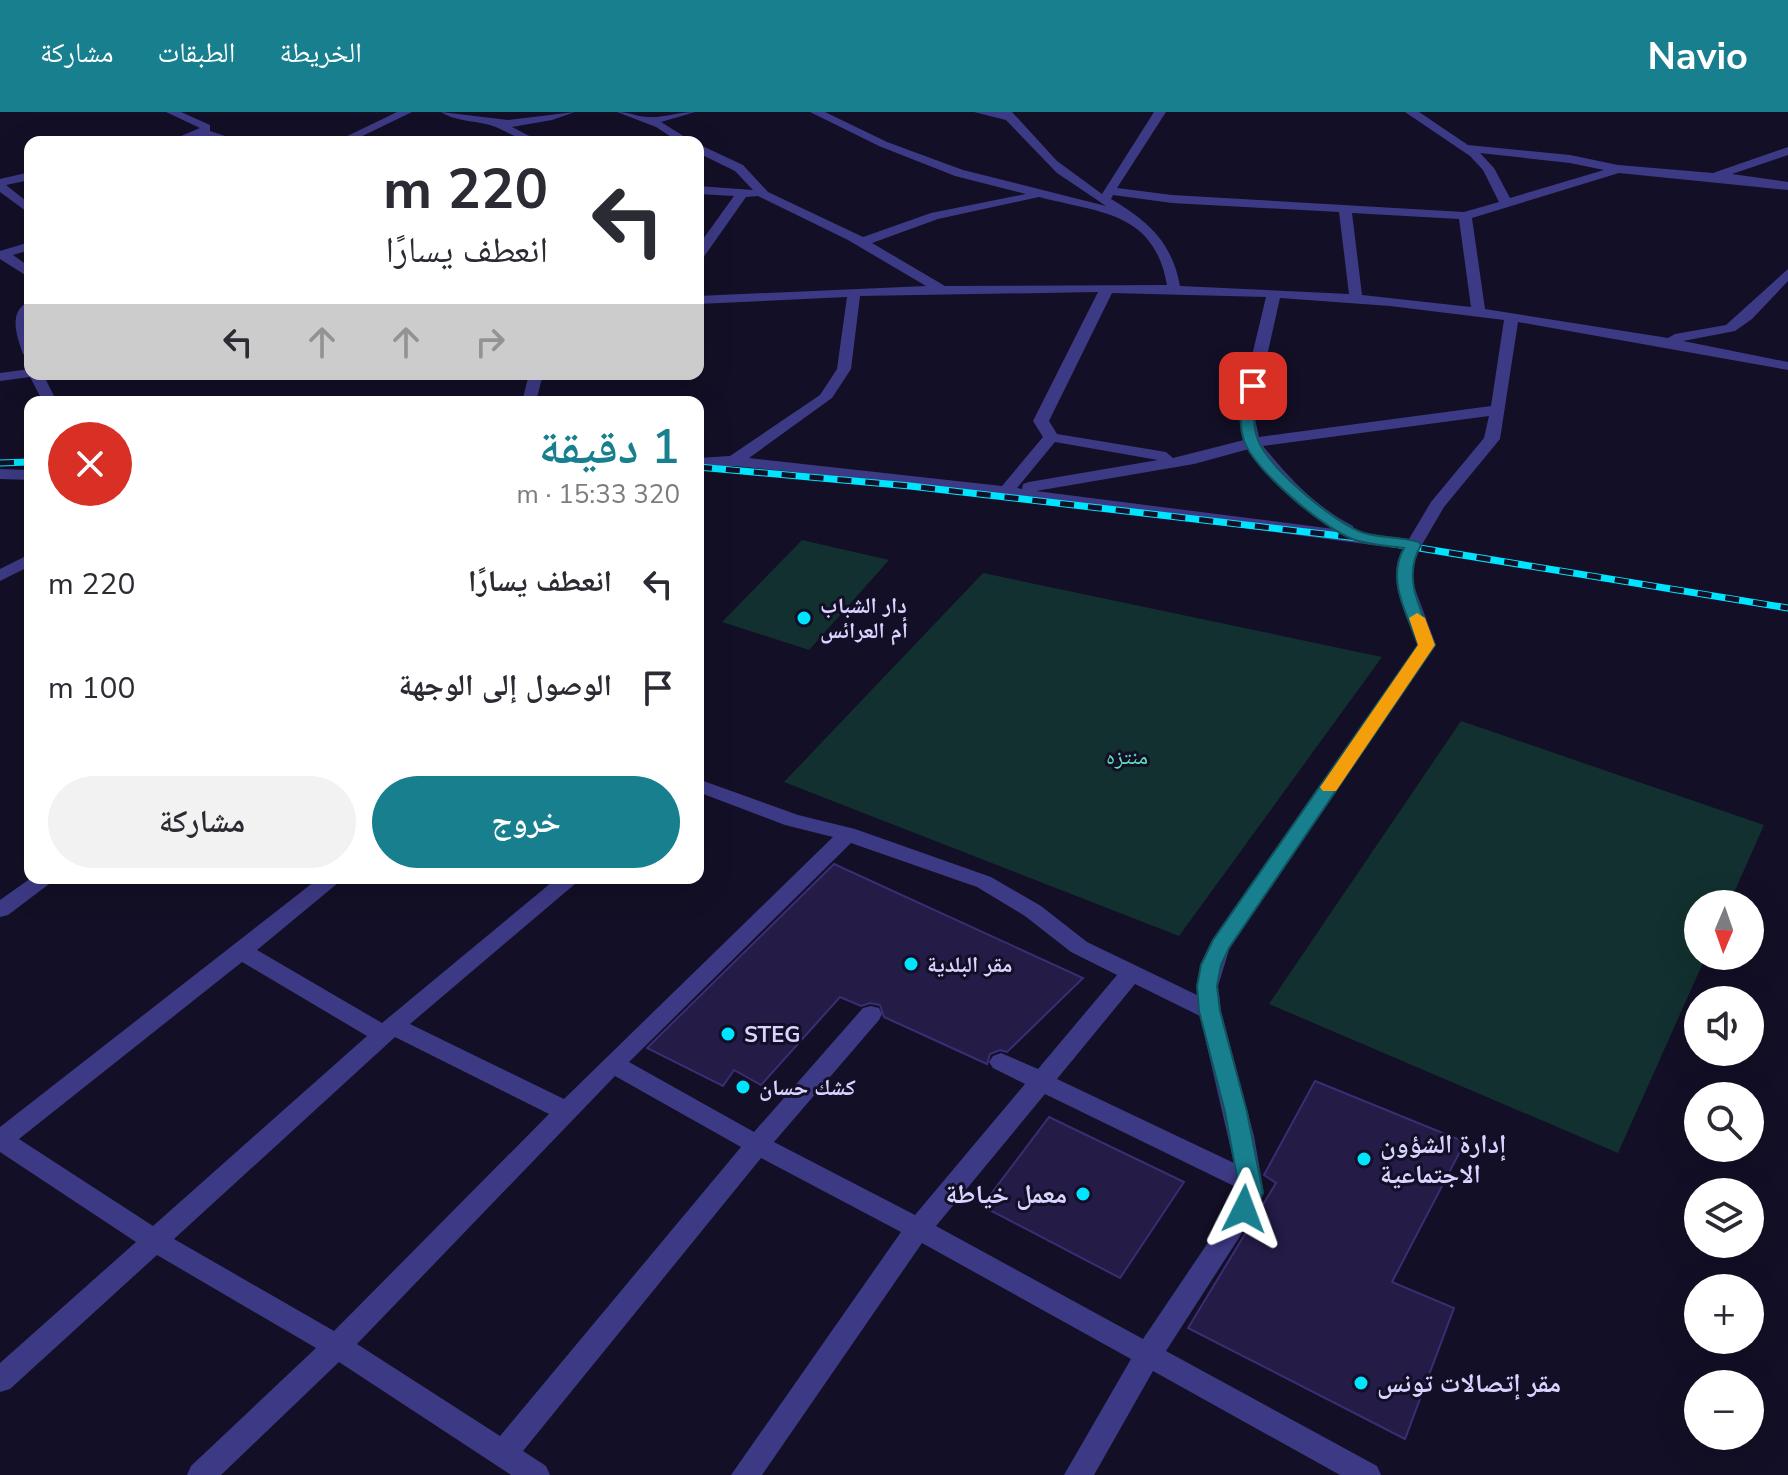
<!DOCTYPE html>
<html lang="ar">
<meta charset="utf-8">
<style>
body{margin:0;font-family:"Nunito Sans","Noto Naskh Arabic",sans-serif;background:#f2f2f3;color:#2b2b33;direction:rtl;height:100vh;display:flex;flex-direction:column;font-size:30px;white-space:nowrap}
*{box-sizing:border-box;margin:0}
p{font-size:26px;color:#7c7c81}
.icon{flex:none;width:44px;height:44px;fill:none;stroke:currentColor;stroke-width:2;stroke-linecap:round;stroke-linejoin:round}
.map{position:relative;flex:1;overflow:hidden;direction:ltr}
.sheet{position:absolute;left:24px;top:284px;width:680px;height:488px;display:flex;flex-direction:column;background:#fff;border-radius:16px;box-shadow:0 8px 32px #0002;direction:rtl}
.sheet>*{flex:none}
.top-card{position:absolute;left:24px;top:24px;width:680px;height:244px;border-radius:16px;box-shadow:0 8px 32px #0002;direction:rtl;background:#fff;color:#2b2b33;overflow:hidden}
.needle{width:52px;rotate:182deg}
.fabs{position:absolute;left:1684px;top:778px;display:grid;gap:16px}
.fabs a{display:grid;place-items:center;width:80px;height:80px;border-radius:50%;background:#fff;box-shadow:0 8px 32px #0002;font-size:40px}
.pin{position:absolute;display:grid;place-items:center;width:68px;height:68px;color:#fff;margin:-34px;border-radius:16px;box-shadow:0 4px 12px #0006}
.me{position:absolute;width:88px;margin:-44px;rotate:3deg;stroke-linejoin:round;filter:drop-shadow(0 0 6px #0008)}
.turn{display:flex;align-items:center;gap:28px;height:168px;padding:0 24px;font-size:36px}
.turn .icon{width:104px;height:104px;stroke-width:2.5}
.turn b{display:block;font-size:56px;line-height:68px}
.lanes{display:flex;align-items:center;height:76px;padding:0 24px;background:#0003;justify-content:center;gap:40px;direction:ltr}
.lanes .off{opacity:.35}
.round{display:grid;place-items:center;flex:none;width:84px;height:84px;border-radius:42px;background:#f2f2f3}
.overview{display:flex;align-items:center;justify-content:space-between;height:136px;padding:0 24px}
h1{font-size:48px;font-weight:600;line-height:60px;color:#187f8f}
.primary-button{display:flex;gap:16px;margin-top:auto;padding:16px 24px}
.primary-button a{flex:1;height:92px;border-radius:48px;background:#187f8f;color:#fff;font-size:32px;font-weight:600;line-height:92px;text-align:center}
.primary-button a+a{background:#f2f2f3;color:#2b2b33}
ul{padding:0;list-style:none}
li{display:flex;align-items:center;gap:24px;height:104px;padding:0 24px}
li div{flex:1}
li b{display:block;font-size:30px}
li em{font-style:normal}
header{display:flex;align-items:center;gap:48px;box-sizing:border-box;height:112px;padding:0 40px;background:#187f8f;color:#fff}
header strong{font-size:38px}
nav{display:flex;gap:44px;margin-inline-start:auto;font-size:28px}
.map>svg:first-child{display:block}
.green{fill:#12302f}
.building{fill:#241b47;stroke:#3b2d73;stroke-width:2}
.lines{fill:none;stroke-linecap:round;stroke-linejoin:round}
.minor{fill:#3d3a85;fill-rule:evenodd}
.rail-casing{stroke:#00e5ff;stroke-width:7}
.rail{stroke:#130f26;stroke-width:5;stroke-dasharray:14;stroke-linecap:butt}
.route{fill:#187f8f;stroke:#10535d;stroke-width:2}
.slow{fill:#f59e0b}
.poi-dot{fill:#00e5ff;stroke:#130f26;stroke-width:3}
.labels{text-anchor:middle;stroke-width:6;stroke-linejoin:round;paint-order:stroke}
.poi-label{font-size:22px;font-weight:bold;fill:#d9d4ff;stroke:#130f26;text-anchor:start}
.park-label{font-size:22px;fill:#5fe0c0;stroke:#130f26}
.near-poi-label{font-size:26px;font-weight:bold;fill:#d9d4ff;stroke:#130f26;text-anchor:start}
</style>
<header>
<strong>Navio</strong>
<nav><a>الخريطة</a><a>الطبقات</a><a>مشاركة</a></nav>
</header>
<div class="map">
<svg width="1788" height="1363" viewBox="0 0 1788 1363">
<rect width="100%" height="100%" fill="#130f26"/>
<g class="green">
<path d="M 802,428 L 889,448 L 809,538 L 722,510 Z"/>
<path d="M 983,461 L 1382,545 L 1179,824 L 784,670 Z"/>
<path d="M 1461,609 L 1764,713 L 1729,792 L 1698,792 L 1698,844 L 1706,844 L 1618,1041 L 1269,892 Z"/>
</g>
<g class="building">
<path d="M 834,752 L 1083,866 L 1007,940 L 1000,938 L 990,942 L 987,952 L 884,905 L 880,893 L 870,891 L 861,894 L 840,885 L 761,973 L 734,958 L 723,974 L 647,936 Z"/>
<path d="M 1315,969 L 1465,1030 L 1392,1170 L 1454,1196 L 1405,1327 L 1188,1216 L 1276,1071 L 1264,1063 Z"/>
<path d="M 1049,1005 L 1184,1070 L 1120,1166 L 982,1094 Z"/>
</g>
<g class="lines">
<g class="minor">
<path d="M 166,0 L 181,0 L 210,13 L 210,19 L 243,30 C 229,30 214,24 202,25 C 190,26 180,30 167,30 L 200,16 Z"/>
<path d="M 397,0 L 412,0 L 350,30 L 335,30 Z"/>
<path d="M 441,0 L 508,8 L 575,0 L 552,8 L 512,15 L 541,30 C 523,30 513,23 498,16 C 481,8 458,11 441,0 Z"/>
<path d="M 617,0 C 629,0 638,5 649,5 C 662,6 680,0 695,0 L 661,10 L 693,30 L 679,30 L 656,15 Z"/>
<path d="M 810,0 L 825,0 L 887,30 L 963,58 L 1106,94 L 1057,61 L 1006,8 L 974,0 L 1012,0 L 1057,49 L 1102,82 L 1154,0 L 1166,0 L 1117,76 L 1172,83 L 1464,100 L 1499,90 L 1483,58 L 1470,44 L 1405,0 L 1419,0 L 1468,33 L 1570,43 L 1618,53 L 1713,61 L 1788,35 L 1788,43 L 1732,62 L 1788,70 L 1788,78 L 1619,61 L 1472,106 L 1485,197 L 1668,226 L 1675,222 L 1726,213 L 1788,157 L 1788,169 L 1752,207 L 1735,219 L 1683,229 L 1788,250 L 1788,258 L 1518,210 L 1500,327 L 1444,395 L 1413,448 L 1412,469 L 1436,533 L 1230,835 L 1218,874 L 1221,899 L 1254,1024 L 1264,1081 L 1253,1104 L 1166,1239 L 1377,1354 L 1381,1363 L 1340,1363 L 1153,1259 L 1094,1363 L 1064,1363 L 1131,1247 L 922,1131 L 762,1363 L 731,1363 L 901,1120 L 761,1046 L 523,1339 L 546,1354 L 550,1363 L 511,1363 L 339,1250 L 221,1363 L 187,1363 L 191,1354 L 316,1236 L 157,1143 L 10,1277 L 0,1280 L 0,1251 L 136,1130 L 0,1040 L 0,1015 L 319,766 L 344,766 L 257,838 L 382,911 L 557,766 L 582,766 L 410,912 L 564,987 L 833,725 L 785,713 L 698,680 L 698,667 L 798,703 L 855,717 L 991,765 L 1041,794 L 1087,830 L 1197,883 L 1200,853 L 1212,828 L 1418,533 C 1407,502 1385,468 1403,437 L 904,371 L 734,354 L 698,356 L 698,346 L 730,344 L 820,283 L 837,257 L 847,185 L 698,192 L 698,184 L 926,174 L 848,128 L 758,84 L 746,85 L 703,146 L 698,147 L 698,134 L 734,84 L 698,82 L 698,74 L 753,78 L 735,59 L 698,41 L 698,32 L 743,53 L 768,80 L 863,125 L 931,101 L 1026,82 L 955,64 L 879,34 ZM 1480,41 L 1570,51 L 1604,58 L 1510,86 L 1494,56 ZM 1113,83 L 1172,91 L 1339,100 L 1349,182 L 1180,174 C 1172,130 1148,109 1111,87 ZM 1039,85 C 1100,101 1154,99 1167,173 L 945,174 L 872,131 L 938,107 ZM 1352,101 L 1459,107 L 1471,195 L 1362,183 ZM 1098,180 L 1033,309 L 1043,325 L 1002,374 L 749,346 L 832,286 L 851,257 L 860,184 ZM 1112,181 L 1266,185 L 1238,302 L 1244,328 L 1173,346 L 1166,340 L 1057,322 L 1049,309 ZM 1280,186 L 1390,194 L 1504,208 L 1491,294 L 1259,325 L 1254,302 ZM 1489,304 L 1484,326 L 1431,390 L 1409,427 L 1354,420 L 1353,414 C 1315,394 1290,367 1263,334 ZM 1055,330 L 1158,348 L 1029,370 L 1023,372 L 1022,377 L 1017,376 ZM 1249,337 C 1274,368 1298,397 1334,417 L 1036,379 L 1194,352 ZM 851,731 L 977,775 L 1025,804 L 1071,840 L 1117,863 L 1038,957 L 1001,941 L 993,944 L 989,950 L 993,956 L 1025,972 L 915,1103 L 774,1030 L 879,908 L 882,902 L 879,896 L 871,894 L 863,896 L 754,1020 L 629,950 ZM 242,850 L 367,924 L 153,1114 L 19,1027 ZM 1135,872 L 1200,904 L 1234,1051 L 1057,967 ZM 395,925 L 549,1002 L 334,1219 L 174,1127 ZM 615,964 L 741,1035 L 500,1324 L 357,1232 ZM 1045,982 L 1238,1076 L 1234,1092 L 1143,1227 L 936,1114 Z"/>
<path d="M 30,60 L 30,68 L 6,73 L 30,92 L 30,102 L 0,80 L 0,67 Z"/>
<path d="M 30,130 L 30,138 L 13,143 L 30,155 L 30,166 L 0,147 L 0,139 Z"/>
<path d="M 30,189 L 30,246 L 23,242 C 17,224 7,199 30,189 Z"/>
<path d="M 30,257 L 30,262 L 43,262 L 57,290 L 43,290 L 30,265 L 0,269 L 0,261 Z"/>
<path d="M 529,262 L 543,262 L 536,290 L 522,290 Z"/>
<path d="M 0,357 L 30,358 L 30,368 L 0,367 Z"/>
<path d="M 30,442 L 30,454 L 0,469 L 0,457 Z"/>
<path d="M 31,766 L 57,766 L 8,803 L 0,805 L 0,788 Z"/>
</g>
<defs>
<g id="rail">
<path d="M 0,351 L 30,350"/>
<path d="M 698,355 L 910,374 L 1358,426 L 1788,496"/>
</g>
</defs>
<use href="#rail" class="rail-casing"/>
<use href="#rail" class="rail"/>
</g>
<path class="route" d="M 1253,270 L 1259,274 C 1255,293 1251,310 1258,328 C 1269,356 1335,412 1364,421 C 1382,426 1401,425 1419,430 L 1421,433 C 1401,467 1422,499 1435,533 L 1229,836 L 1221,853 L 1217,874 L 1220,899 L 1247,1000 L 1263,1081 L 1252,1103 L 1244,1106 L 1236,1103 L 1232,1097 L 1240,1081 L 1225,1000 L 1199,899 L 1197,874 L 1201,853 L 1213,828 L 1418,533 C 1407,501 1386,468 1404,436 C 1388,434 1370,433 1355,428 C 1325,418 1254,358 1244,329 C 1238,310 1241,293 1246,274 Z"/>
<path class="slow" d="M 1417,501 L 1425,506 L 1435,533 L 1336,679 L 1323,679 L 1320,675 L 1323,671 L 1418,533 L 1409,506 Z"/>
<g class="poi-dot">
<circle cx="804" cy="506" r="8"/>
<circle cx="911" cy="852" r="8"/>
<circle cx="728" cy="922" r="8"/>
<circle cx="743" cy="975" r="8"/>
<circle cx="1364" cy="1047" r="8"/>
<circle cx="1083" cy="1082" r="8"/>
<circle cx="1361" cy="1271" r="8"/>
</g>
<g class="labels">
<g class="poi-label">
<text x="820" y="501">دار الشباب<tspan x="820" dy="25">أم العرائس</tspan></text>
<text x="927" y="860">مقر البلدية</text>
<text x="744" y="930">STEG</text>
<text x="759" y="983">كشك حسان</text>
</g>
<g class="park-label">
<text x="1127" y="652">منتزه</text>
</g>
<g class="near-poi-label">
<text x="1380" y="1041">إدارة الشؤون<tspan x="1380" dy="30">الاجتماعية</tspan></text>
<text x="1067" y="1091" text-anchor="end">معمل خياطة</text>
<text x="1377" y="1280">مقر إتصالات تونس</text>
</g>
</g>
</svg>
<div class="fabs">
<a><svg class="needle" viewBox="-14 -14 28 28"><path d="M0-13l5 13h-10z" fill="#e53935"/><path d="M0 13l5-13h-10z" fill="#7c7c81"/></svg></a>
<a><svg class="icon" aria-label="sound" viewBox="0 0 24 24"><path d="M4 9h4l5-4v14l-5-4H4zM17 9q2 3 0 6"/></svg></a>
<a><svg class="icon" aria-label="search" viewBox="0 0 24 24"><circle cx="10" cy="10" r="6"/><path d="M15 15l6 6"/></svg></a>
<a><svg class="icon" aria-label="layers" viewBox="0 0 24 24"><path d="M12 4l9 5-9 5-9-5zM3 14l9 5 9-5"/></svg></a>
<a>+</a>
<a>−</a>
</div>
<div class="pin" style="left:1253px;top:274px;background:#d93025"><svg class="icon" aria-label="arrive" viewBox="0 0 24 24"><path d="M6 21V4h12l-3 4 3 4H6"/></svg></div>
<svg class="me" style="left:1244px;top:1097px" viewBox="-20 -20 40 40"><path d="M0-17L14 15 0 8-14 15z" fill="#187f8f" stroke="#fff" stroke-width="4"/></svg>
<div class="top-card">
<div class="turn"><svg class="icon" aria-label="left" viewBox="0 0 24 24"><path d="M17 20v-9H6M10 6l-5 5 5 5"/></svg><div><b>220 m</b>انعطف يسارًا</div></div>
<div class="lanes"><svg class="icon" aria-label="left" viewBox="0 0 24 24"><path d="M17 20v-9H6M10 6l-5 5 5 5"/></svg><svg class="icon off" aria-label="ahead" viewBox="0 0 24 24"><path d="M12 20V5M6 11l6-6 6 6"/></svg><svg class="icon off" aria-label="ahead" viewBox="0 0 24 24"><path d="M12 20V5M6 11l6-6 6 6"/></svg><svg class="icon off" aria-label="right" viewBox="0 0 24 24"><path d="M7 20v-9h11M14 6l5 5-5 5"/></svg></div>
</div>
<section class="sheet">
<div class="overview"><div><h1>1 دقيقة</h1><p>320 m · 15:33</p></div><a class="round" style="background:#d93025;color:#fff"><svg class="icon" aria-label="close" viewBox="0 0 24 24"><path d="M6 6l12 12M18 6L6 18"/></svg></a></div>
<ul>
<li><svg class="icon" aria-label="left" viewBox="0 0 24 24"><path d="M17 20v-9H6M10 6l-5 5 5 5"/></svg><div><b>انعطف يسارًا</b></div><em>220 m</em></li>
<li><svg class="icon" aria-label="arrive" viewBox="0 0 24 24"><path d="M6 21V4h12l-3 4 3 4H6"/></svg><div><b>الوصول إلى الوجهة</b></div><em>100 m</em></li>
</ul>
<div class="primary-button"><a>خروج</a><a>مشاركة</a></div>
</section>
</div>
